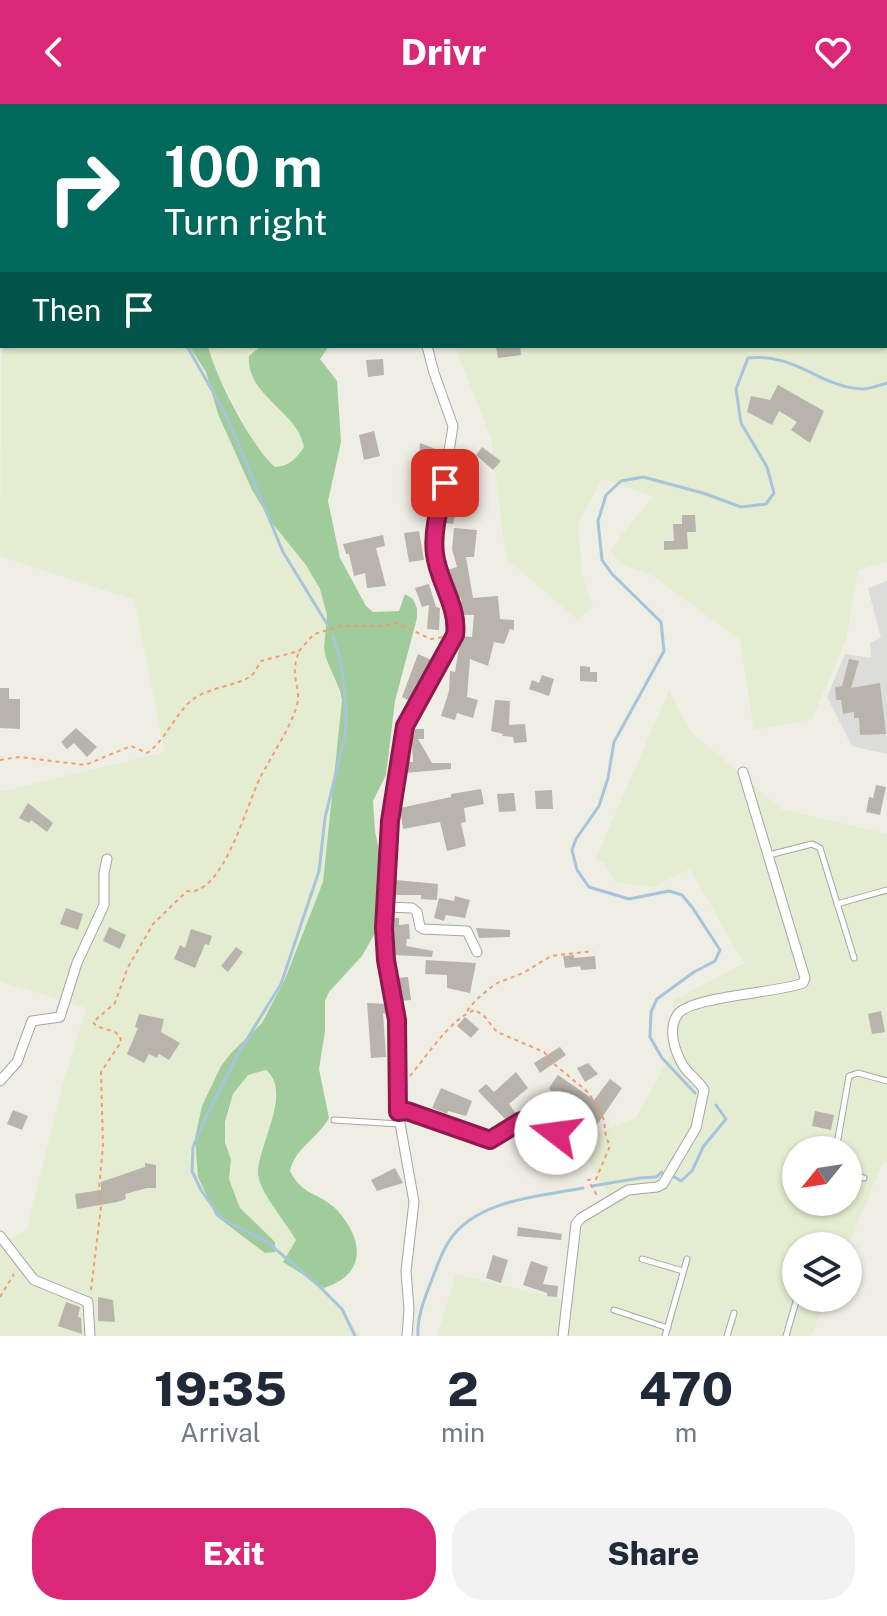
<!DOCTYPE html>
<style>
body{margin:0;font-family:"Public Sans",sans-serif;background:#f2f2f3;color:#1f2937;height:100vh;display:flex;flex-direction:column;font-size:30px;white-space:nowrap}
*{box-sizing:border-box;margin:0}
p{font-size:26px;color:#747a83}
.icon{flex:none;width:44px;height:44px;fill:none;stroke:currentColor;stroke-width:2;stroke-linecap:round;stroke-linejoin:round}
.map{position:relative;height:1232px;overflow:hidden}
.side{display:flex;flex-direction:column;background:#fff;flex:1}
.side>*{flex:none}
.guide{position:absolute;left:0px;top:0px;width:888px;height:244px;box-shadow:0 2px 6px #0004;background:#00695c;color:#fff;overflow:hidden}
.needle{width:52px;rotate:240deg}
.controls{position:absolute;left:782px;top:1032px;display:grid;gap:16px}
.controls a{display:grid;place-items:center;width:80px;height:80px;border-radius:50%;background:#fff;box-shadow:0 2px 6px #0004;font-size:40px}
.pin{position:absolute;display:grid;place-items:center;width:68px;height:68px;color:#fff;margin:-34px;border-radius:16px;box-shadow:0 4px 12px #0006}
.me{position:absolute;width:88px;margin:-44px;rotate:285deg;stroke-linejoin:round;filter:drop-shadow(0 0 6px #0008)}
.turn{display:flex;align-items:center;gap:28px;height:168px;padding:0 32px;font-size:36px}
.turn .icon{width:104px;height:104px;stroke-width:2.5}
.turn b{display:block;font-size:56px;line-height:68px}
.then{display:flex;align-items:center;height:76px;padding:0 32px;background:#0003;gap:16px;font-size:30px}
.eta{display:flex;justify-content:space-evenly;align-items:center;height:136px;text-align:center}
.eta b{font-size:48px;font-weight:800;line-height:56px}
.cta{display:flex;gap:16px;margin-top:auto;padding:16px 32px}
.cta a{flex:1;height:92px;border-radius:32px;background:#db2777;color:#fff;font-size:32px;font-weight:800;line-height:92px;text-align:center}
.cta a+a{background:#f2f2f3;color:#1f2937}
header{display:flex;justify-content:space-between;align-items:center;height:104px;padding:0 32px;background:#db2777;color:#fff;font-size:36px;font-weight:800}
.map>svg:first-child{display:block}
.residential{fill:#dcdcdb}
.farmland{fill:#e4ecd1;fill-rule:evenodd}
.forest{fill:#a0cc9c}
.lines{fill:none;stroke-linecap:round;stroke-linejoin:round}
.stream{stroke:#a8c4da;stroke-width:3}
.building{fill:#b8b4ab}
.service-casing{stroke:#a5a5a5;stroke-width:7}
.minor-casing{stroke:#a5a5a5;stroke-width:11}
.path{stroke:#f29c73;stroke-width:2;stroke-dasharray:4 4;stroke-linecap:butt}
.service{stroke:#fff;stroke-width:5}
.minor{stroke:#fff;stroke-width:9}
.route-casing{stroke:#8e194d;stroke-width:20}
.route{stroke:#db2777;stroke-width:14}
</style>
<header><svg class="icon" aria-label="back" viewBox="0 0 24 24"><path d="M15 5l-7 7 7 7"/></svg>Drivr<svg class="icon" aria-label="heart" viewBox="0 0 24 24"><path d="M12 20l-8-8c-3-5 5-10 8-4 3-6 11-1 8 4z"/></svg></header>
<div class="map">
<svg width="887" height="1232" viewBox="0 0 887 1232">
<rect width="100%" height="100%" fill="#efeee5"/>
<path class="residential" d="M 887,477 L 887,650 L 852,642 L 827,593 L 845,550 L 871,554 L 870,539 L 881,534 L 868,484 Z"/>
<g class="farmland">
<path d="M 743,0 L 887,0 L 887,458 L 858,466 L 846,536 L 812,615 L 754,626 L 740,536 L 653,472 L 622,460 L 610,446 L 653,392 L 602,375 L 578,420 L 582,469 L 593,503 L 577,515 L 506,454 L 491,334 L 456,245 L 459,242 L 886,242 L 886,2 Z"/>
<path d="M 2,195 L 2,242 L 189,242 L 206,268 L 218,310 L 252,386 L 272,419 L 306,461 L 324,493 L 327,511 L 324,544 L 342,596 L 323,778 L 285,875 L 262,919 L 231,949 L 216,1112 L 269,1131 L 254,1120 L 240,1104 L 229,1075 L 232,1066 L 224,1028 L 233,990 L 248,971 L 266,966 L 273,972 L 276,989 L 270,1026 L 259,1053 L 257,1071 L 296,1136 L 283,1158 L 324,1184 L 361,1232 L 0,1232 L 0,1139 L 27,1126 L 62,984 L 86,904 L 0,877 L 0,688 L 165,648 L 134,496 L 0,452 Z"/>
<path d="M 208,242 L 261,242 L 249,252 L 266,293 L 286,311 L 303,334 L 304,343 L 292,358 L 274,363 L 261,350 L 215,266 Z"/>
<path d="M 669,587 L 691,628 L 781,705 L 887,730 L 887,1057 L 882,1060 L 848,1143 L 796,1142 L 796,1194 L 827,1194 L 811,1232 L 437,1232 L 456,1170 L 569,1197 L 583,1120 L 612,1097 L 578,1037 L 636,1014 L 677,940 L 673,897 L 744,859 L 690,765 L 652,783 L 615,778 L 604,758 L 595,756 ZM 796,1046 L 848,1046 L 848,1098 L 796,1098 Z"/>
</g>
<path class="forest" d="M 189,242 L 208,242 C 215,272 251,342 275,363 C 289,362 296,355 304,343 C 298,307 246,292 249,252 L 261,242 L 329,242 L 320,255 L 337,277 L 341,338 L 328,397 L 340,454 L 366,502 L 373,508 L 399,507 L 405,490 L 413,495 L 417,504 L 417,514 L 395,597 L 386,671 L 373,697 L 375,727 L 383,766 L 377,826 L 362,852 L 329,888 L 325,897 L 325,927 L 319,965 L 329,1014 C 318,1034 295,1044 290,1067 C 302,1092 319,1088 337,1106 C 364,1136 367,1170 324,1184 L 283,1158 L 296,1136 C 286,1118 256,1085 258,1066 C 260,1039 292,987 266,966 L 248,971 L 233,990 L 225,1018 L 225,1038 L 231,1056 L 229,1075 L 240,1104 L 275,1138 L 275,1148 L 265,1149 L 216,1112 L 198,1073 L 195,1034 L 202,1002 L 221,962 L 231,949 L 262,919 L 285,875 L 323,778 L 342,596 L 340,587 L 326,554 L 324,544 L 327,511 L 320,485 L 306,461 L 272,419 L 252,386 L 218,310 L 206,268 Z"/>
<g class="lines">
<g class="stream">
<path d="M 187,242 L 227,313 L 283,448 L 327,520"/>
<path d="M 333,532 L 340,554 L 346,600 L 346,627 L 325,714 L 319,767 L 281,880 L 242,943 L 207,1011 L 193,1043 L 192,1067 L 201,1086 L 221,1114 L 267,1138 L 318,1181 L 342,1205 L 355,1232"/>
<path d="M 695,989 L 662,954 L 650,933 L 651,908 L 657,895 L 694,868 L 715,857 L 720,846 L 692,803 L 682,791 L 669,787 L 629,795 L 589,783 L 577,766 L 572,746 L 576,735 L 599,702 L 608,674 L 614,638 L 664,547 L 661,518 L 612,470 L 602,456 L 598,417 L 606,391 L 621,377 L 643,373 L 703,389 L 741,403 L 766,400 L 774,389 L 767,363 L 741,319 L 736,285 L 748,254 C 798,249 819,283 862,285 C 870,285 880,281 887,279"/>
<path d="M 673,1072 L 681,1077 L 692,1067 L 703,1043 L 726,1015 L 716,1001"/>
<path d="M 592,1082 L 640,1074 L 656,1073 L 662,1068"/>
<path d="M 418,1232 C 417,1213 424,1196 431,1178 C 437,1162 444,1141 456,1128 C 486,1095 542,1092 583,1084"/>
</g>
</g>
<g class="building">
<path d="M 520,242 L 521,251 L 498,254 L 496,243 Z"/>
<path d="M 383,255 L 384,271 L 368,273 L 366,256 Z"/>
<path d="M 778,281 L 824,307 L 810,339 L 791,326 L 797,318 L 779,307 L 772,321 L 747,308 L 751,292 L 770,296 Z"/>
<path d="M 374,327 L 380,352 L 364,356 L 359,331 Z"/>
<path d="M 420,339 L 441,347 L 440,357 L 434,356 L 427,385 L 416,384 Z"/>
<path d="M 482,343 L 501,357 L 493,366 L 476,351 Z"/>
<path d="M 449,397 L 458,399 L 453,420 L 445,419 Z"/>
<path d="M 682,411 L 695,411 L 696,428 L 687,428 L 688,445 L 664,446 L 664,437 L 674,437 L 673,420 L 682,420 Z"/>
<path d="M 454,424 L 477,426 L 474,453 L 466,453 L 473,494 L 498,492 L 500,515 L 514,516 L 514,526 L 510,525 L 504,540 L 494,538 L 488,562 L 470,555 L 467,593 L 478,596 L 473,614 L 457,609 L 455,616 L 441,612 L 449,587 L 450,567 L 455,568 L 461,532 L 472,533 L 474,511 L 462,511 L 461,494 L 458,495 L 447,466 L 457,463 L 452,445 Z"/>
<path d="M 419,427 L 424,456 L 409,458 L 404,429 Z"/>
<path d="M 383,431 L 385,442 L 376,444 L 386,482 L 367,484 L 365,469 L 354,472 L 349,450 L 346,450 L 343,440 Z"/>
<path d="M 429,480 L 436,503 L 440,504 L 439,526 L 427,525 L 429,501 L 422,503 L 415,484 Z"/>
<path d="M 418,550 L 434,557 L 410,597 L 402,593 Z"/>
<path d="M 849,555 L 859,557 L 851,584 L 880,579 L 886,630 L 860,631 L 859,614 L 854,614 L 854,608 L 843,610 L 841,596 L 836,596 L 835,583 L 842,582 Z"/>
<path d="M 580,562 L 590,563 L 590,568 L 597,568 L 597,578 L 580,577 Z"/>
<path d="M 542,571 L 554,575 L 549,592 L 529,585 L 532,576 L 539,579 Z"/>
<path d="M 0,584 L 9,584 L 9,595 L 20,595 L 20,625 L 0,624 Z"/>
<path d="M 495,596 L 510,597 L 509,621 L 525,620 L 527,638 L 514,639 L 513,633 L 502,632 L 503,630 L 491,627 Z"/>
<path d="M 76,624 L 97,643 L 87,653 L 74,639 L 67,645 L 61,638 Z"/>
<path d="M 413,625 L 424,625 L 424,635 L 418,635 L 432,659 L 451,659 L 451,665 L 404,669 L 406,658 L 413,658 L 412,640 L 409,640 Z"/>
<path d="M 876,681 L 886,683 L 880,711 L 866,708 L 869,693 L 873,694 Z"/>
<path d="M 481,685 L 484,700 L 464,704 L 466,718 L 461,719 L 466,742 L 447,747 L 440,718 L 403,725 L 400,704 L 451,693 L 451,690 Z"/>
<path d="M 552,686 L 553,705 L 536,705 L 535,687 Z"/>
<path d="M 514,689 L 516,707 L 499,708 L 497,690 Z"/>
<path d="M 28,699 L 53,719 L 47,728 L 31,716 L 29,719 L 19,714 Z"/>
<path d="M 396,776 L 438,780 L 437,796 L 421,795 L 421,791 L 394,791 Z"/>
<path d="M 455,792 L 470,796 L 465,814 L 446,811 L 444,817 L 434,814 L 439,794 L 454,797 Z"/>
<path d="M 66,804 L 83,810 L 78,826 L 60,820 Z"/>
<path d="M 392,814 L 399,814 L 399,821 L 409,820 L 410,835 L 407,835 L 406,842 L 433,847 L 432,853 L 395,851 Z"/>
<path d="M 109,823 L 126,831 L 120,845 L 103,837 Z"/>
<path d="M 476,824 L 510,826 L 510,833 L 479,834 Z"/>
<path d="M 191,825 L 212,832 L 209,841 L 205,840 L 195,864 L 174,855 L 180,841 L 185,844 Z"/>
<path d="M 236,843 L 243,848 L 228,868 L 221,862 Z"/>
<path d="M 574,851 L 574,854 L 595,852 L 596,865 L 581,866 L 580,862 L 565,864 L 563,852 Z"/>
<path d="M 426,856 L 476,859 L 470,889 L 447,884 L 447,871 L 425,870 Z"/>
<path d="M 408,873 L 411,896 L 401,897 L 397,874 Z"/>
<path d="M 367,899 L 386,900 L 388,910 L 383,909 L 386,953 L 371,954 Z"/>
<path d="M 881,907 L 885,928 L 872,930 L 868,910 Z"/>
<path d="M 139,910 L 164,915 L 161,928 L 180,939 L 169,956 L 159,950 L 157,954 L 149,950 L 144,959 L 127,950 L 138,924 L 135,923 Z"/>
<path d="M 465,913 L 479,925 L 471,934 L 457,922 Z"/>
<path d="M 560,943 L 566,951 L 540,969 L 534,959 Z"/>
<path d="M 588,959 L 598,970 L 585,978 L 577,964 Z"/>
<path d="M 516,968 L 528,984 L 509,1000 L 517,1011 L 507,1017 L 478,987 L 486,980 L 494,988 Z"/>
<path d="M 558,971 L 594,996 L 610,975 L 622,984 L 592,1028 L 579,1018 L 587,1010 L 585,1001 L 575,1002 L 558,990 L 556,995 L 549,984 Z"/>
<path d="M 441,984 L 472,997 L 466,1012 L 448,1007 L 447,1010 L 432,1004 Z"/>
<path d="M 536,993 L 551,1007 L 548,1015 L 531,1009 Z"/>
<path d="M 13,1006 L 28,1012 L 22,1026 L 7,1020 Z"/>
<path d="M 815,1007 L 834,1011 L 831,1026 L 812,1022 Z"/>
<path d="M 145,1059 L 156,1061 L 156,1084 L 147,1084 L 125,1090 L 126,1095 L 117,1098 L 77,1105 L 75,1090 L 101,1086 L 101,1078 L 145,1063 Z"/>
<path d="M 395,1064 L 403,1079 L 377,1087 L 371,1076 Z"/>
<path d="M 518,1123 L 562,1130 L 561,1136 L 517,1132 Z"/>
<path d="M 493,1151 L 508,1156 L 501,1179 L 486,1174 Z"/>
<path d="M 531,1157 L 548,1163 L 543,1180 L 558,1182 L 557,1193 L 547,1192 L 547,1189 L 523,1181 Z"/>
<path d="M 98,1193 L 113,1196 L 115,1218 L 98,1217 Z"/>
<path d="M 66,1198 L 80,1203 L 78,1213 L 81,1214 L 82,1230 L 58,1222 Z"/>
</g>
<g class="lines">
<defs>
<g id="service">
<path d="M 769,751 L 812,740 L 820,744 L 854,854"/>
<path d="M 837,800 L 887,786"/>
<path d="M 334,1016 L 399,1020"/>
<path d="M 836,1046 L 849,972 L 858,969 L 887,977"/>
<path d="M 848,1071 L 864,1074"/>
<path d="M 812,1142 L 812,1140"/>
<path d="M 642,1155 L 683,1167"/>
<path d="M 614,1206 L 668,1224"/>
<path d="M 665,1232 L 687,1155"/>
<path d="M 727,1232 L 734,1209"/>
<path d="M 786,1232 L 797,1194"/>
</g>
<g id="minor">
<path d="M 548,2 L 550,0"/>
<path d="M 886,77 L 887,77"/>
<path d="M 386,803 L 412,804 L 417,808 L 420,823 L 423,825 L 467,827 L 477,848"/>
<path d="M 0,977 L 17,958 L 32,917 L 60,913 L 77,859 L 104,801 L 104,769 L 107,755"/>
<path d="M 398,1008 L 407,1007 L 490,1036 L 521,1017 L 556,1029 L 580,1007"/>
<path d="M 0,1132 L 34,1176 L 88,1198 L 90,1232"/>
<path d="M 407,1232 L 409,1205 L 406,1167 L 414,1098 L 398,1008 L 397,916 L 386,856 L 384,824 L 389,766 L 388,733 L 402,633 L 410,613 L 449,545 L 456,523 L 451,498 L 442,479 L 435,449 L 435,436 L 453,322 L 434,269 L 427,242"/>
<path d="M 563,1232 L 576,1120 L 581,1114 L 628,1086 L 657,1083 L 663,1080 L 696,1024 L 704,986 C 698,975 686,969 681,958 C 674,944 668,924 678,910 C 692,892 778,889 803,879 L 805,874 L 743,668"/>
</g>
</defs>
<use href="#service" class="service-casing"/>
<use href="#minor" class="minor-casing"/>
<g class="path">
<path d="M 0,656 L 19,653 L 85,661 L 131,642 L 147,649 C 166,636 174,611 192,596 C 209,583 237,582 251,572 C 255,569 258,561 261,557 L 299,547 L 314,530 L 342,522 L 383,522 L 396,519 L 431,535 L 443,533"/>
<path d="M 467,907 L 476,896 L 495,880 L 523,869 L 551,852 L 593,847"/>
<path d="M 410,972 C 426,953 452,913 475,906 L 484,912 L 497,928 L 544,948 L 553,959 L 589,989 L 604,1016 L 606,1033 L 610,1042 L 596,1075 L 588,1076 L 598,1093"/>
<path d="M 91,1186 L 101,1103 L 99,1085 L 103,1041 L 101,968 L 121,938 L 120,932 L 115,928 L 96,922 L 93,918 L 115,899 L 128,863 L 153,820 L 187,787 C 223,793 247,699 260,674 C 270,654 295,617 298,596 C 299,585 294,575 295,565 C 295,559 297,553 299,547"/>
<path d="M 0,1193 L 14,1170"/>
</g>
<use href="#service" class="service"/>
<use href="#minor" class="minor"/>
</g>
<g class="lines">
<defs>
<path id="route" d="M 445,379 C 440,401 432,427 435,450 C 438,477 459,503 455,531 L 405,622 L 390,717 L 384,824 L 386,856 L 397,916 L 398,1008 L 407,1007 L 490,1036 L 521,1017 L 556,1029"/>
</defs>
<use href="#route" class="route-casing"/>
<use href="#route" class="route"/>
</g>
</svg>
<div class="controls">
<a><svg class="needle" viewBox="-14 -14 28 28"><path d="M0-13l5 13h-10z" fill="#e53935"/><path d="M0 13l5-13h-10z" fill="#747a83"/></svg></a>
<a><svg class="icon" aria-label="layers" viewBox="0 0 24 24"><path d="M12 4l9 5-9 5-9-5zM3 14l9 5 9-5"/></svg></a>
</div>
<div class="pin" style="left:445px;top:379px;background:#d93025"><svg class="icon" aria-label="arrive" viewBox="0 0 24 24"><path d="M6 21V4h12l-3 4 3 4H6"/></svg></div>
<svg class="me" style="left:556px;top:1029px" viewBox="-20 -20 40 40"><circle r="19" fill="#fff"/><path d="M0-13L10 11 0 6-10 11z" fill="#db2777"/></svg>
<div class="guide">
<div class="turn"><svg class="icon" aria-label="right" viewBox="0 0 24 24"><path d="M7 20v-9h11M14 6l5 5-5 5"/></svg><div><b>100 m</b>Turn right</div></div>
<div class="then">Then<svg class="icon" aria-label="arrive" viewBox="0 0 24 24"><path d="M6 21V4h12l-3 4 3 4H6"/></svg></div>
</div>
</div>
<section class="side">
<div class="eta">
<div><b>19:35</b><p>Arrival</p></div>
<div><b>2</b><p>min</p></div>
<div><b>470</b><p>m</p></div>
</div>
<div class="cta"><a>Exit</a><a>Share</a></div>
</section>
